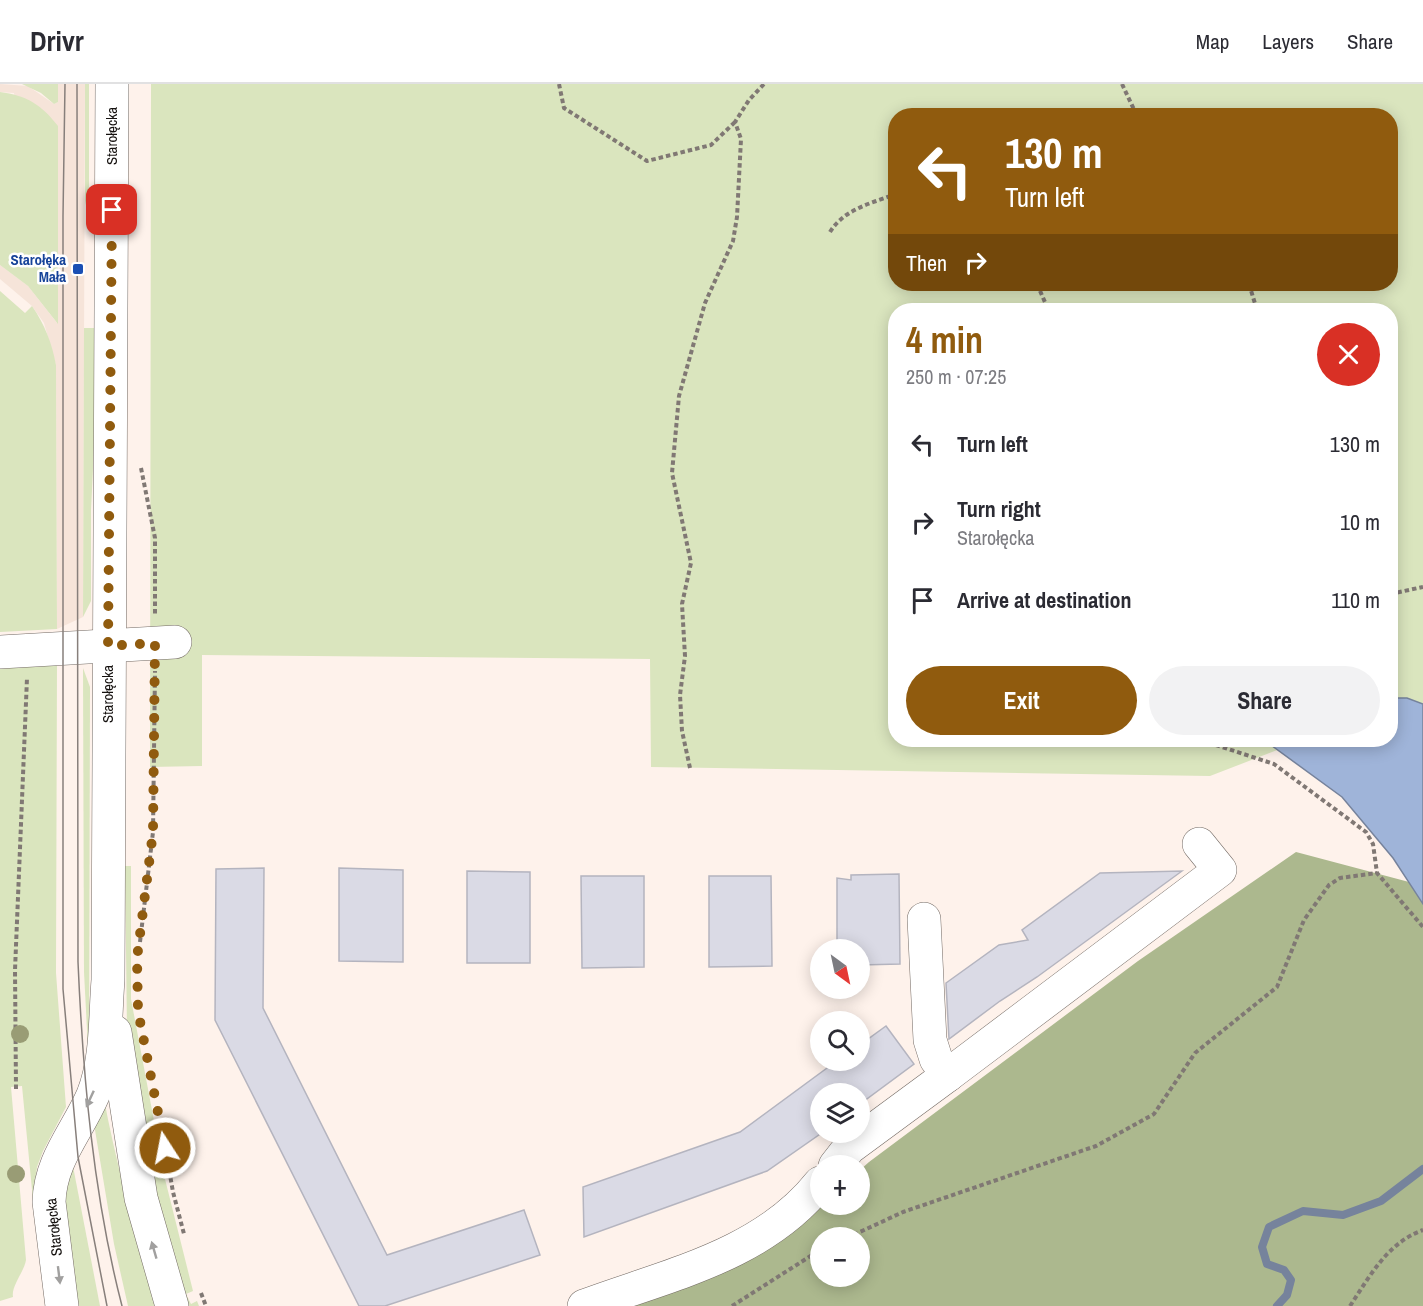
<!DOCTYPE html>
<meta charset="utf-8">
<style>
body{margin:0;font-family:"Archivo Narrow",sans-serif;background:#f2f2f3;color:#2b2b33;height:100vh;display:flex;flex-direction:column;font-size:22px;white-space:nowrap}
*{box-sizing:border-box;margin:0}
p{font-size:20px;color:#7c7c81}
.icon{flex:none;width:33px;height:33px;fill:none;stroke:currentColor;stroke-width:2;stroke-linecap:round;stroke-linejoin:round}
.map{position:relative;flex:1;overflow:hidden}
.details{position:absolute;left:888px;top:219px;width:510px;height:444px;display:flex;flex-direction:column;background:#fff;border-radius:24px;box-shadow:0 3px 15px #0003}
.details>*{flex:none}
.guide{position:absolute;left:888px;top:24px;width:510px;height:183px;border-radius:24px;box-shadow:0 3px 15px #0003;background:#905b0e;color:#fff;overflow:hidden}
.needle{width:39px;rotate:147deg}
.fabs{position:absolute;left:810px;top:855px;display:grid;gap:12px}
.fabs a{display:grid;place-items:center;width:60px;height:60px;border-radius:50%;background:#fff;box-shadow:0 3px 15px #0003;font-size:30px}
.pin{position:absolute;display:grid;place-items:center;width:51px;height:51px;color:#fff;margin:-26px;border-radius:12px;box-shadow:0 3px 9px #0006}
.me{position:absolute;width:66px;margin:-33px;rotate:349deg;stroke-linejoin:round;filter:drop-shadow(0 0 4px #0008)}
.turn{display:flex;align-items:center;gap:21px;height:126px;padding:0 18px;font-size:27px}
.turn .icon{width:78px;height:78px;stroke-width:2.5}
.turn b{display:block;font-size:42px;line-height:51px}
.then{display:flex;align-items:center;height:57px;padding:0 18px;background:#0003;gap:12px;font-size:22px}
.round{display:grid;place-items:center;flex:none;width:63px;height:63px;border-radius:32px;background:#f2f2f3}
.head{display:flex;align-items:center;justify-content:space-between;height:102px;padding:0 18px}
h1{font-size:36px;font-weight:700;line-height:45px;color:#905b0e}
.primary-button{display:flex;gap:12px;margin-top:auto;padding:12px 18px}
.primary-button a{flex:1;height:69px;border-radius:36px;background:#905b0e;color:#fff;font-size:24px;font-weight:700;line-height:69px;text-align:center}
.primary-button a+a{background:#f2f2f3;color:#2b2b33}
ul{padding:0;list-style:none}
li{display:flex;align-items:center;gap:18px;height:78px;padding:0 18px}
li div{flex:1}
li b{display:block;font-size:22px}
li em{font-style:normal}
header{display:flex;align-items:center;gap:36px;box-sizing:border-box;height:84px;padding:0 30px;background:#fff;border-bottom:2px solid #e1e1e2}
header strong{font-size:28px}
nav{display:flex;gap:33px;margin-inline-start:auto;font-size:21px}
.map>svg:first-child{display:block}
.built{fill:#f6e4d9}
.green{fill:#dae5be;fill-rule:evenodd}
.forest{fill:#acb88e;fill-rule:evenodd}
.water{fill:#9fb4d9;stroke:#76839c;stroke-width:1.5}
.lines{fill:none;stroke-linecap:round;stroke-linejoin:round}
.stream{stroke:#76839c;stroke-width:8}
.building{fill:#dadae5;stroke:#b4b4bf;stroke-width:1.5}
.minor-casing{stroke:#736a64;stroke-width:34}
.path{stroke:#807874;stroke-width:4;stroke-dasharray:4.5 3;stroke-linecap:butt}
.minor{stroke:#fff;stroke-width:33}
.tram{stroke:#877f7b;stroke-width:1.5}
.tree{fill:#999c75}
.oneway{fill:#a1a09f}
.route{stroke:#905b0e;stroke-width:10;stroke-dasharray:0 18}
.transit-dot{fill:#1a4fb4;stroke:#fff;stroke-width:2}
.labels{text-anchor:middle;stroke-width:5;stroke-linejoin:round;paint-order:stroke}
.street-label{font-size:15px;fill:#15110f;stroke:#fff}
.transit-label{font-size:15px;font-weight:bold;fill:#164399;stroke:#fff;text-anchor:end}
</style>
<header>
<strong>Drivr</strong>
<nav><a>Map</a><a>Layers</a><a>Share</a></nav>
</header>
<div class="map">
<svg width="1423" height="1222" viewBox="0 0 1423 1222">
<rect width="100%" height="100%" fill="#fef2eb"/>
<path class="built" d="M 0,0 L 28,2 L 54,20 L 58,18 L 58,0 L 85,0 L 83,533 L 57,545 L 56,281 L 44,239 L 32,222 L 0,195 L 0,181 L 28,202 L 57,239 L 14,9 L 0,8 Z"/>
<g class="green">
<path d="M 22,0 L 58,0 L 58,18 L 54,20 L 41,9 Z"/>
<path d="M 85,0 L 89,0 L 89,103 L 85,121 Z"/>
<path d="M 151,0 L 1423,0 L 1423,620 L 1407,614 L 1391,614 L 1390,226 L 896,226 L 896,656 L 1264,656 L 1280,665 L 1210,692 L 651,683 L 650,575 L 202,571 L 202,682 L 150,683 ZM 896,32 L 1390,32 L 1390,200 L 896,200 Z"/>
<path d="M 0,8 C 26,11 42,21 58,42 L 58,240 L 28,202 L 0,181 Z"/>
<path d="M 0,207 L 25,229 L 32,222 C 45,241 52,259 56,281 L 57,545 L 0,548 Z"/>
<path d="M 84,244 L 96,244 L 95,343 L 91,426 L 91,517 L 83,533 Z"/>
<path d="M 0,579 L 57,579 L 56,889 L 66,1023 L 43,1067 L 37,1083 L 33,1116 L 22,1002 L 11,1003 L 26,1176 C 24,1188 11,1202 13,1213 L 0,1217 Z"/>
<path d="M 83,584 L 90,603 L 89,984 L 84,888 Z"/>
<path d="M 125,782 L 131,782 L 131,915 L 165,1095 L 193,1207 L 186,1210 L 191,1220 L 197,1217 L 199,1222 L 186,1222 L 157,1130 L 127,948 Z"/>
<path d="M 104,1015 C 117,1085 137,1153 157,1222 L 128,1222 L 114,1160 L 93,1034 Z"/>
<path d="M 71,1072 L 100,1222 L 78,1222 L 64,1116 Z"/>
</g>
<path class="forest" d="M 1296,768 L 1409,798 L 1423,820 L 1423,1222 L 630,1222 L 655,1208 L 773,1162 L 821,1121 L 860,1120 L 860,1086 L 869,1078 L 1138,877 ZM 820,1154 L 860,1154 L 860,1192 L 820,1192 Z"/>
<path class="water" d="M 1391,614 L 1407,614 L 1423,620 L 1423,820 L 1393,774 L 1342,713 L 1264,656 L 1390,656 Z"/>
<g class="lines">
<path class="stream" d="M 1277,1222 L 1287,1211 L 1291,1196 L 1284,1186 L 1267,1180 L 1262,1163 L 1269,1143 L 1303,1127 L 1343,1131 L 1381,1117 L 1423,1085"/>
</g>
<g class="building">
<path d="M 264,784 L 263,924 L 387,1171 L 524,1126 L 540,1171 L 385,1222 L 359,1222 L 215,936 L 216,785 Z"/>
<path d="M 339,784 L 403,786 L 403,878 L 339,877 Z"/>
<path d="M 467,787 L 530,788 L 530,879 L 467,879 Z"/>
<path d="M 1182,787 L 1037,893 L 1000,917 L 949,955 L 946,899 L 999,861 L 1028,856 L 1022,846 L 1100,789 Z"/>
<path d="M 899,790 L 900,880 L 860,881 L 860,866 L 837,866 L 837,794 L 851,796 L 851,791 Z"/>
<path d="M 581,792 L 644,792 L 644,883 L 582,884 Z"/>
<path d="M 709,792 L 771,792 L 772,882 L 709,883 Z"/>
<path d="M 886,942 L 914,980 L 860,1020 L 860,1010 L 820,1010 L 820,1048 L 823,1048 L 767,1087 L 584,1153 L 583,1103 L 740,1048 L 838,976 L 860,976 L 860,961 Z"/>
</g>
<g class="lines">
<defs>
<g id="minor">
<path d="M 0,568 L 175,558"/>
<path d="M 115,948 L 141,1114 L 172,1222"/>
<path d="M 948,991 L 1220,786 L 1199,760"/>
<path d="M 835,1082 L 849,1064 L 948,991 L 936,975 L 930,956 L 924,835"/>
<path d="M 62,1222 L 49,1118 C 50,1076 77,1048 93,1011 C 107,976 105,933 108,896 L 112,0"/>
<path d="M 584,1222 C 667,1191 762,1172 820,1099"/>
</g>
</defs>
<use href="#minor" class="minor-casing"/>
<g class="path">
<path d="M 559,0 L 564,24 L 647,77 L 711,61 L 735,38"/>
<path d="M 1122,0 L 1137,32"/>
<path d="M 830,148 C 844,125 872,119 896,110"/>
<path d="M 1037,200 L 1048,225"/>
<path d="M 1249,200 L 1257,226"/>
<path d="M 141,384 L 155,454 L 155,532"/>
<path d="M 1390,510 L 1423,503"/>
<path d="M 1210,656 L 1216,661 L 1274,680 L 1366,748 L 1373,760 L 1377,789 L 1423,843"/>
<path d="M 690,684 L 682,647 L 680,611 L 685,572 L 682,520 L 691,479 L 672,389 L 679,312 L 705,219 L 733,157 L 737,133 L 741,55 L 735,38 L 749,16 L 764,0"/>
<path d="M 140,858 L 153,748 L 155,587"/>
<path d="M 16,1005 L 15,886 L 27,594"/>
<path d="M 164,1057 L 173,1108 L 184,1150"/>
<path d="M 847,1154 L 903,1128 L 1096,1062 L 1154,1030 L 1195,969 L 1277,903 L 1304,836 L 1329,801 L 1340,794 L 1377,789"/>
<path d="M 201,1209 L 206,1222"/>
<path d="M 732,1222 L 820,1166"/>
<path d="M 1350,1222 C 1370,1192 1387,1159 1423,1146"/>
</g>
<use href="#minor" class="minor"/>
<g class="tram">
<path d="M 65,0 L 63,132 L 63,905 L 78,1073 L 107,1222"/>
<path d="M 77,0 L 78,878 C 83,993 93,1110 122,1222"/>
</g>
</g>
<g class="tree">
<circle cx="20" cy="950" r="9"/>
<circle cx="16" cy="1090" r="9"/>
</g>
<defs><path id="oneway-solid" d="M-6-.8H1V-3.2L6.5 0L1 3.2V.8H-6Z" transform="scale(1.5)"/></defs>
<g class="oneway">
<use href="#oneway-solid" transform="translate(90 1015) rotate(115)"/>
<use href="#oneway-solid" transform="translate(154 1166) rotate(-106)"/>
<use href="#oneway-solid" transform="translate(59 1191) rotate(83)"/>
</g>
<g class="lines">
<path class="route" d="M 112,126 L 108,562 L 155,559 L 153,748 L 137,874 L 138,927 L 165,1064"/>
</g>
<rect class="transit-dot" x="72" y="179" width="12" height="12" rx="3"/>
<g class="labels">
<g class="street-label">
<text transform="translate(112 52) rotate(-90)" y="5">Starołęcka</text>
<text transform="translate(108 610) rotate(-90)" y="5">Starołęcka</text>
<text transform="translate(54 1143) rotate(-96)" y="5">Starołęcka</text>
</g>
<g class="transit-label">
<text x="66" y="181">Starołęka<tspan x="66" dy="17">Mała</tspan></text>
</g>
</g>
</svg>
<div class="fabs">
<a><svg class="needle" viewBox="-14 -14 28 28"><path d="M0-13l5 13h-10z" fill="#e53935"/><path d="M0 13l5-13h-10z" fill="#7c7c81"/></svg></a>
<a><svg class="icon" aria-label="search" viewBox="0 0 24 24"><circle cx="10" cy="10" r="6"/><path d="M15 15l6 6"/></svg></a>
<a><svg class="icon" aria-label="layers" viewBox="0 0 24 24"><path d="M12 4l9 5-9 5-9-5zM3 14l9 5 9-5"/></svg></a>
<a>+</a>
<a>−</a>
</div>
<div class="pin" style="left:112px;top:126px;background:#d93025"><svg class="icon" aria-label="arrive" viewBox="0 0 24 24"><path d="M6 21V4h12l-3 4 3 4H6"/></svg></div>
<svg class="me" style="left:165px;top:1064px" viewBox="-20 -20 40 40"><circle r="17" fill="#905b0e" stroke="#fff" stroke-width="3"/><path d="M0-11L8 9 0 5-8 9z" fill="#fff"/></svg>
<div class="guide">
<div class="turn"><svg class="icon" aria-label="left" viewBox="0 0 24 24"><path d="M17 20v-9H6M10 6l-5 5 5 5"/></svg><div><b>130 m</b>Turn left</div></div>
<div class="then">Then<svg class="icon" aria-label="right" viewBox="0 0 24 24"><path d="M7 20v-9h11M14 6l5 5-5 5"/></svg></div>
</div>
<section class="details">
<div class="head"><div><h1>4 min</h1><p>250 m · 07:25</p></div><a class="round" style="background:#d93025;color:#fff"><svg class="icon" aria-label="close" viewBox="0 0 24 24"><path d="M6 6l12 12M18 6L6 18"/></svg></a></div>
<ul>
<li><svg class="icon" aria-label="left" viewBox="0 0 24 24"><path d="M17 20v-9H6M10 6l-5 5 5 5"/></svg><div><b>Turn left</b></div><em>130 m</em></li>
<li><svg class="icon" aria-label="right" viewBox="0 0 24 24"><path d="M7 20v-9h11M14 6l5 5-5 5"/></svg><div><b>Turn right</b><p>Starołęcka</p></div><em>10 m</em></li>
<li><svg class="icon" aria-label="arrive" viewBox="0 0 24 24"><path d="M6 21V4h12l-3 4 3 4H6"/></svg><div><b>Arrive at destination</b></div><em>110 m</em></li>
</ul>
<div class="primary-button"><a>Exit</a><a>Share</a></div>
</section>
</div>
